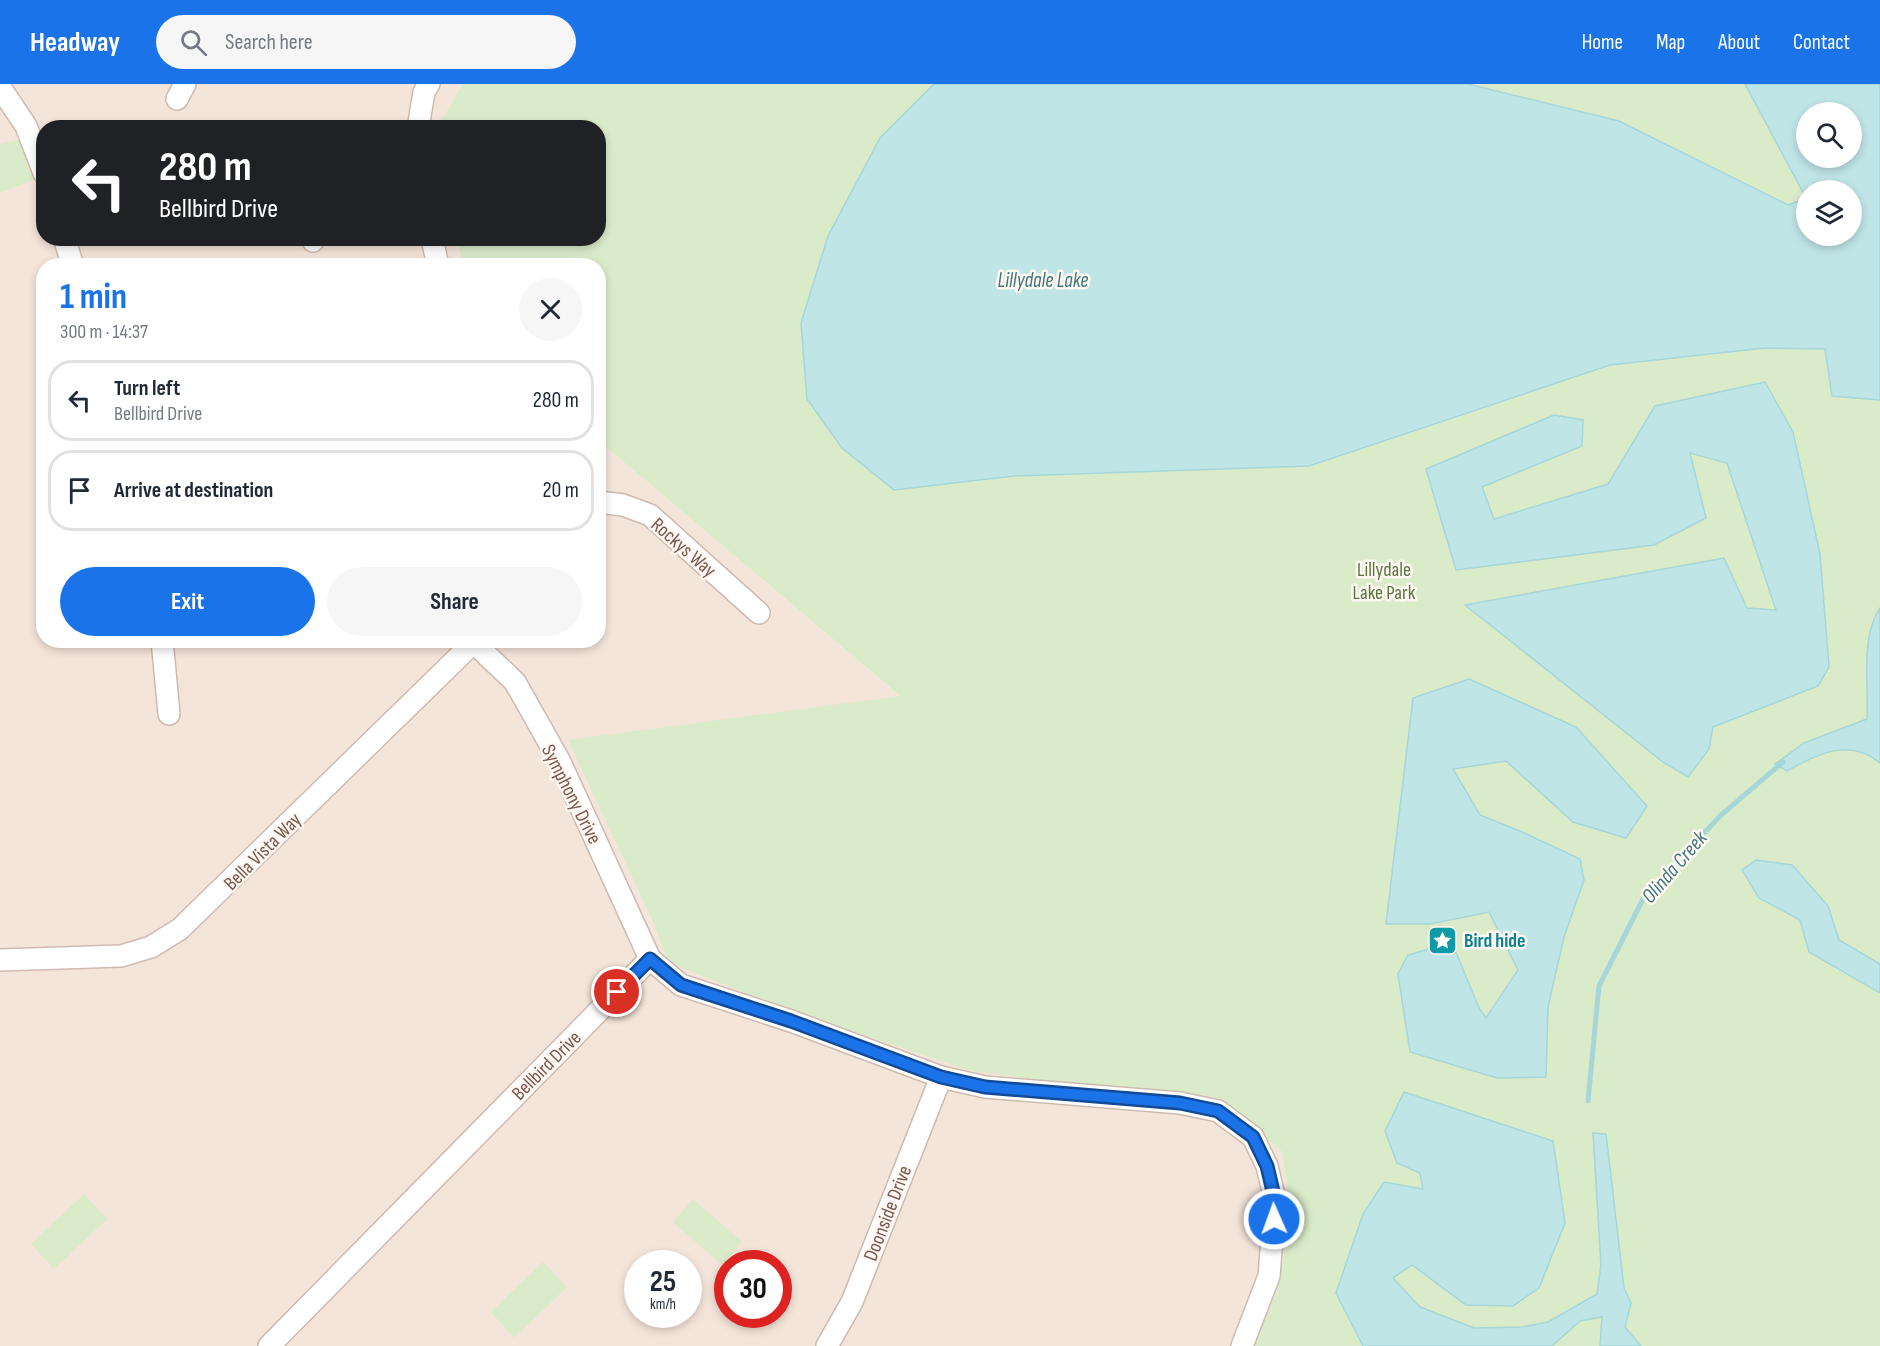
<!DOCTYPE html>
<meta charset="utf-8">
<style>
body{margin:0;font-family:"Sofia Sans Condensed",sans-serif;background:#f6f6f7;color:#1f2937;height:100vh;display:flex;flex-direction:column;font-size:22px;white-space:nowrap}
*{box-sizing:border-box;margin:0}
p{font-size:20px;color:#747a83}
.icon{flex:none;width:33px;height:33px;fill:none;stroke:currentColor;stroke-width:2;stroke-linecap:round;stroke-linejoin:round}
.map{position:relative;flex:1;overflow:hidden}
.details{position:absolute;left:36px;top:174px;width:570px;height:390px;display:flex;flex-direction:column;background:#fff;border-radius:24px;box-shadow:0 3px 9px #0003}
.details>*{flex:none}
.guide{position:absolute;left:36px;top:36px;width:570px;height:126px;border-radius:24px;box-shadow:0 3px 9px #0003;background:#202124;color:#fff;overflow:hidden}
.fabs{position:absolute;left:1796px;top:18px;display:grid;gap:12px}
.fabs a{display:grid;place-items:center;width:66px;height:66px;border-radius:50%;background:#fff;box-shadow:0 3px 9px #0003;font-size:30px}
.speed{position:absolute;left:624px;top:1166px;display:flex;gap:12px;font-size:30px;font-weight:700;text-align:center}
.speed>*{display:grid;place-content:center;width:78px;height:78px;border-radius:50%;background:#fff;box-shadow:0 3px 9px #0003;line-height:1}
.speed small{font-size:15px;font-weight:400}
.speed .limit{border:9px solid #d22;background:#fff;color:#111}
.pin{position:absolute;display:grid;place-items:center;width:51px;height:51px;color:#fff;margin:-26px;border:3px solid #fff;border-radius:50%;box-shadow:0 2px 6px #0007}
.me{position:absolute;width:66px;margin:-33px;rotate:358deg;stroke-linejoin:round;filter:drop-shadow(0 0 4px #0008)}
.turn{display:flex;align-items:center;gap:21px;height:126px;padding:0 24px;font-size:27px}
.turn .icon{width:78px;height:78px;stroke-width:2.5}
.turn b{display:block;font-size:42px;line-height:51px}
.round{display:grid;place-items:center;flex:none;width:63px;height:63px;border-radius:32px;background:#f6f6f7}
.summary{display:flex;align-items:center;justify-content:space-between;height:102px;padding:0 24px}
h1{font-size:36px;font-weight:700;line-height:45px;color:#1a73e8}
.button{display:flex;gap:12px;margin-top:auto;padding:12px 24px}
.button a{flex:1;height:69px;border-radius:36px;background:#1a73e8;color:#fff;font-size:24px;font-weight:700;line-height:69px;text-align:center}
.button a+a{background:#f6f6f7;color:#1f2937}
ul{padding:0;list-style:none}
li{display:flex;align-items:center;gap:18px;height:81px;margin:0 12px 9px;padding:0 12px;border:3px solid #e0e1e3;border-radius:24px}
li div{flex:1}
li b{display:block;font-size:22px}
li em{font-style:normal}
header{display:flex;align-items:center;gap:36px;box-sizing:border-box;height:84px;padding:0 30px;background:#1a73e8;color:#fff}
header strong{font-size:28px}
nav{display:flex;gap:33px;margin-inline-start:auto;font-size:21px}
.search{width:420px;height:54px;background:#f6f6f7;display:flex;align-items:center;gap:15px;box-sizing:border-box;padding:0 21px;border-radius:33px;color:#747a83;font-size:22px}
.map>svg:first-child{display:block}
.residential{fill:#f4e5da;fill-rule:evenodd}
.green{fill:#daebc9;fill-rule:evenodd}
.water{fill:#bfe5e7;stroke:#a6d6d8;stroke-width:1.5;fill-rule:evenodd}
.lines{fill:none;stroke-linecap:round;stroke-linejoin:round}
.stream{stroke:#a6d6d8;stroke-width:5}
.street-casing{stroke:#cfbab0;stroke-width:24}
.street{stroke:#fff;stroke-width:21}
.route-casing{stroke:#114b97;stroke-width:15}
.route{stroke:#1a73e8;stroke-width:10}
.labels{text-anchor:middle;stroke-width:5;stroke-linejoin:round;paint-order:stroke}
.street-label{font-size:20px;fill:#78584e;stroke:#fff8f2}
.park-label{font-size:20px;fill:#587742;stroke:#fff8f2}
.culture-label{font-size:20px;font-weight:bold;fill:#0d838f;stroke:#fff8f2;text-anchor:start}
.water-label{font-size:21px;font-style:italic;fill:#41787c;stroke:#fff8f2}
</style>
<header>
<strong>Headway</strong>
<div class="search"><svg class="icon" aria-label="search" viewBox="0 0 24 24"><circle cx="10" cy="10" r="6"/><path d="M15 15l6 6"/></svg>Search here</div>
<nav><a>Home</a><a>Map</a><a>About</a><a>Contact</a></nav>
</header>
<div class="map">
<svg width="1880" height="1262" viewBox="0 0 1880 1262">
<rect width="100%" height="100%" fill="#fcf4ec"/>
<path class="residential" d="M 0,0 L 463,0 L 443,35 L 443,43 L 44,44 L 44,154 L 456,155 L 464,181 L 44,182 L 44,556 L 598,556 L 599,357 L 901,613 L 783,629 L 650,831 L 668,878 L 1076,1001 L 1193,1010 L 1227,1021 L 1282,1068 L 1292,1135 L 1277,1206 L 1253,1262 L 0,1262 ZM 638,1179 L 688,1179 L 688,1230 L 638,1230 ZM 728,1179 L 778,1179 L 778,1230 L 728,1230 Z"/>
<g class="green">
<path d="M 463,0 L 1880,0 L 1880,1262 L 1253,1262 L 1277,1206 L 1292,1134 L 1282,1068 L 1227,1021 L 1193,1010 L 1076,1001 L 972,987 L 782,924 L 668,878 L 650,831 L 568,656 L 900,612 L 599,357 L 598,182 L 464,181 L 456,155 L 598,154 L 598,44 L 443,43 L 442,35 ZM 1806,28 L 1851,28 L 1851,74 L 1806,74 ZM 1806,106 L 1851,106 L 1851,152 L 1806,152 Z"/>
<path d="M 24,54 L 43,92 L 0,109 L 0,60 Z"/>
<path d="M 84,1110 L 107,1135 L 54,1185 L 31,1160 Z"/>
<path d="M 693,1115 L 742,1158 L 722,1181 L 673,1138 Z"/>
<path d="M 543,1178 L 567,1203 L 514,1254 L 491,1228 Z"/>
</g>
<g class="water">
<path d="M 934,0 L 1468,0 L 1619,37 L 1788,121 L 1806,114 L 1806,152 L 1851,152 L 1851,106 L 1806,106 L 1806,114 L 1745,0 L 1880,0 L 1880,316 L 1832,312 L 1825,265 L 1765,264 L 1610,281 L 1309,382 L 1014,392 L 894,406 L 842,364 L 807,315 L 801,239 L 828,152 L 880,54 ZM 1806,28 L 1851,28 L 1851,74 L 1806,74 Z"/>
<path d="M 1765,298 L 1793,348 L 1820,470 L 1829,583 L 1818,602 L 1713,643 L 1709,665 L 1688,693 L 1663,678 L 1465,521 L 1724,474 L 1747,524 L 1776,526 L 1727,379 L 1690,369 L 1706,434 L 1654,461 L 1456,486 L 1426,385 L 1554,331 L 1583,336 L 1582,362 L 1482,403 L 1494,435 L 1608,400 L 1655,322 Z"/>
<path d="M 1880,524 L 1880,679 C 1850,653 1817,670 1787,687 L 1775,680 L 1804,659 L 1867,635 C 1869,601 1860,553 1880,524 Z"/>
<path d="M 1469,595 L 1576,643 L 1647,722 L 1626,754 L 1573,738 L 1506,677 L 1453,685 L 1480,731 L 1522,748 L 1580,775 L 1584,796 L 1564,853 L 1548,923 L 1546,993 L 1497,994 L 1410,968 L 1398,890 L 1408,871 L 1443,861 L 1455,866 L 1479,924 L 1486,934 L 1518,886 L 1489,828 L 1430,840 L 1386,840 L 1413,614 Z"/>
<path d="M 1756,776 L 1792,781 L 1828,822 L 1839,856 L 1880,880 L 1880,909 L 1809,868 L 1800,836 L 1759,814 L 1742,786 Z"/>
<path d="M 1404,1008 L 1553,1057 L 1565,1139 L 1539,1204 L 1513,1222 L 1466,1221 L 1412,1181 L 1393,1194 L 1420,1223 L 1474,1244 L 1522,1243 L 1548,1238 L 1597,1210 L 1601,1181 L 1593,1049 L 1606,1050 L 1624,1204 L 1631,1219 L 1625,1243 L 1641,1262 L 1600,1262 L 1602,1233 L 1580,1237 L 1552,1262 L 1363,1262 L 1336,1209 L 1363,1130 L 1384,1098 L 1423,1105 L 1420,1089 L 1397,1079 L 1385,1047 Z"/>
</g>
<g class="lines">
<path class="stream" d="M 1588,1017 L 1599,902 L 1643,815 L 1720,732 L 1783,678"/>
<defs>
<g id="street">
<path d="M 0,3 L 26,42 L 44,89"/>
<path d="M 177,15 L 185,0"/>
<path d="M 418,44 L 424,8 L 429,0"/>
<path d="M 64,154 L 73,182"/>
<path d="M 432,154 L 438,182"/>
<path d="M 313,157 L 314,154"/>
<path d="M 598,418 L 623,421 L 650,431 L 759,529"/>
<path d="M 162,556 L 169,630"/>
<path d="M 474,559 L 515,598 L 560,678 L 650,875 L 681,901 L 791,937 L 941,993 L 985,1003 L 1180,1019 L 1218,1027 L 1253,1053 L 1267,1082 L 1275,1116 L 1269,1192 L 1242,1262"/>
<path d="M 0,876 L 121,872 L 151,863 L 180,845 L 476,556"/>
<path d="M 269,1262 L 650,875"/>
<path d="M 827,1262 L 852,1218 L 941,993"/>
</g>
</defs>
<use href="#street" class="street-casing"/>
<use href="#street" class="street"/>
</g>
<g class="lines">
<defs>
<path id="route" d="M 617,908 L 650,875 L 681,901 L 791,937 L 941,993 L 985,1003 L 1180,1019 L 1218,1027 L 1253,1053 L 1267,1082 L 1275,1116 L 1274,1135"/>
</defs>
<use href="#route" class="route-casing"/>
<use href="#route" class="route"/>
</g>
<defs>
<symbol id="sight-square" viewBox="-11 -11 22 22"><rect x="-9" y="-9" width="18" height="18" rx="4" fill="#0f9aa8" stroke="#fff8f2"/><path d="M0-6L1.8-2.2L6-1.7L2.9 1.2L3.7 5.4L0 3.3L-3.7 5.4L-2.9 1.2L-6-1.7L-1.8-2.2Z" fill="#fff"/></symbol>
</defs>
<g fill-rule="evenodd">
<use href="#sight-square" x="1426" y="840" width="33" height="33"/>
</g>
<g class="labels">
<g class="street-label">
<text transform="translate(684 463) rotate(41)" y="7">Rockys Way</text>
<text transform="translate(572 710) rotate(63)" y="7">Symphony Drive</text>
<text transform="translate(262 767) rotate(-45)" y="7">Bella Vista Way</text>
<text transform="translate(546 981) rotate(-45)" y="7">Bellbird Drive</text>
<text transform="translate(887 1129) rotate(-69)" y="7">Doonside Drive</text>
</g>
<g class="park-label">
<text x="1384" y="492">Lillydale<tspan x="1384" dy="23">Lake Park</tspan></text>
</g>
<g class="culture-label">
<text x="1464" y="863">Bird hide</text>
</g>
<g class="water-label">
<text x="1043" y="203">Lillydale Lake</text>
<text transform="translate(1674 783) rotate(-49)" y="7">Olinda Creek</text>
</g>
</g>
</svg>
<div class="fabs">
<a><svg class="icon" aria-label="search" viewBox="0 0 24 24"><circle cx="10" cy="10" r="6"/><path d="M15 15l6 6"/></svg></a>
<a><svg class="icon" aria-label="layers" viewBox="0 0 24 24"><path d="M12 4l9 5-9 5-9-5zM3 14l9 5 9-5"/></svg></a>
</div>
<div class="speed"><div>25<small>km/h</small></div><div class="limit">30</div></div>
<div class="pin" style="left:617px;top:908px;background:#d93025"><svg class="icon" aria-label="arrive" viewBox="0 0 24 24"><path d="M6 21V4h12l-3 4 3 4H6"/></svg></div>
<svg class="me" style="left:1274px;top:1135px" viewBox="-20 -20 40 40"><circle r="17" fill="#1a73e8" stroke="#fff" stroke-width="3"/><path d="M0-11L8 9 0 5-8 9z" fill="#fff"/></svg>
<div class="guide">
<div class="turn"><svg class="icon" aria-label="left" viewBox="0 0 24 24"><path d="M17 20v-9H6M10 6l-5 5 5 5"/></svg><div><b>280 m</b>Bellbird Drive</div></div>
</div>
<section class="details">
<div class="summary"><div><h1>1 min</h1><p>300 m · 14:37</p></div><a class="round"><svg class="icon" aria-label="close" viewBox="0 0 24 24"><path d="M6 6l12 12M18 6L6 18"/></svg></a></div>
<ul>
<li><svg class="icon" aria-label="left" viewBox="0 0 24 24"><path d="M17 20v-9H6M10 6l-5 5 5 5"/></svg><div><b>Turn left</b><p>Bellbird Drive</p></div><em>280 m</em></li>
<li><svg class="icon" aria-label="arrive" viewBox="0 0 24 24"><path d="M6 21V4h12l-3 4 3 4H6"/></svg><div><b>Arrive at destination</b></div><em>20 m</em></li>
</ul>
<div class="button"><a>Exit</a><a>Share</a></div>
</section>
</div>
